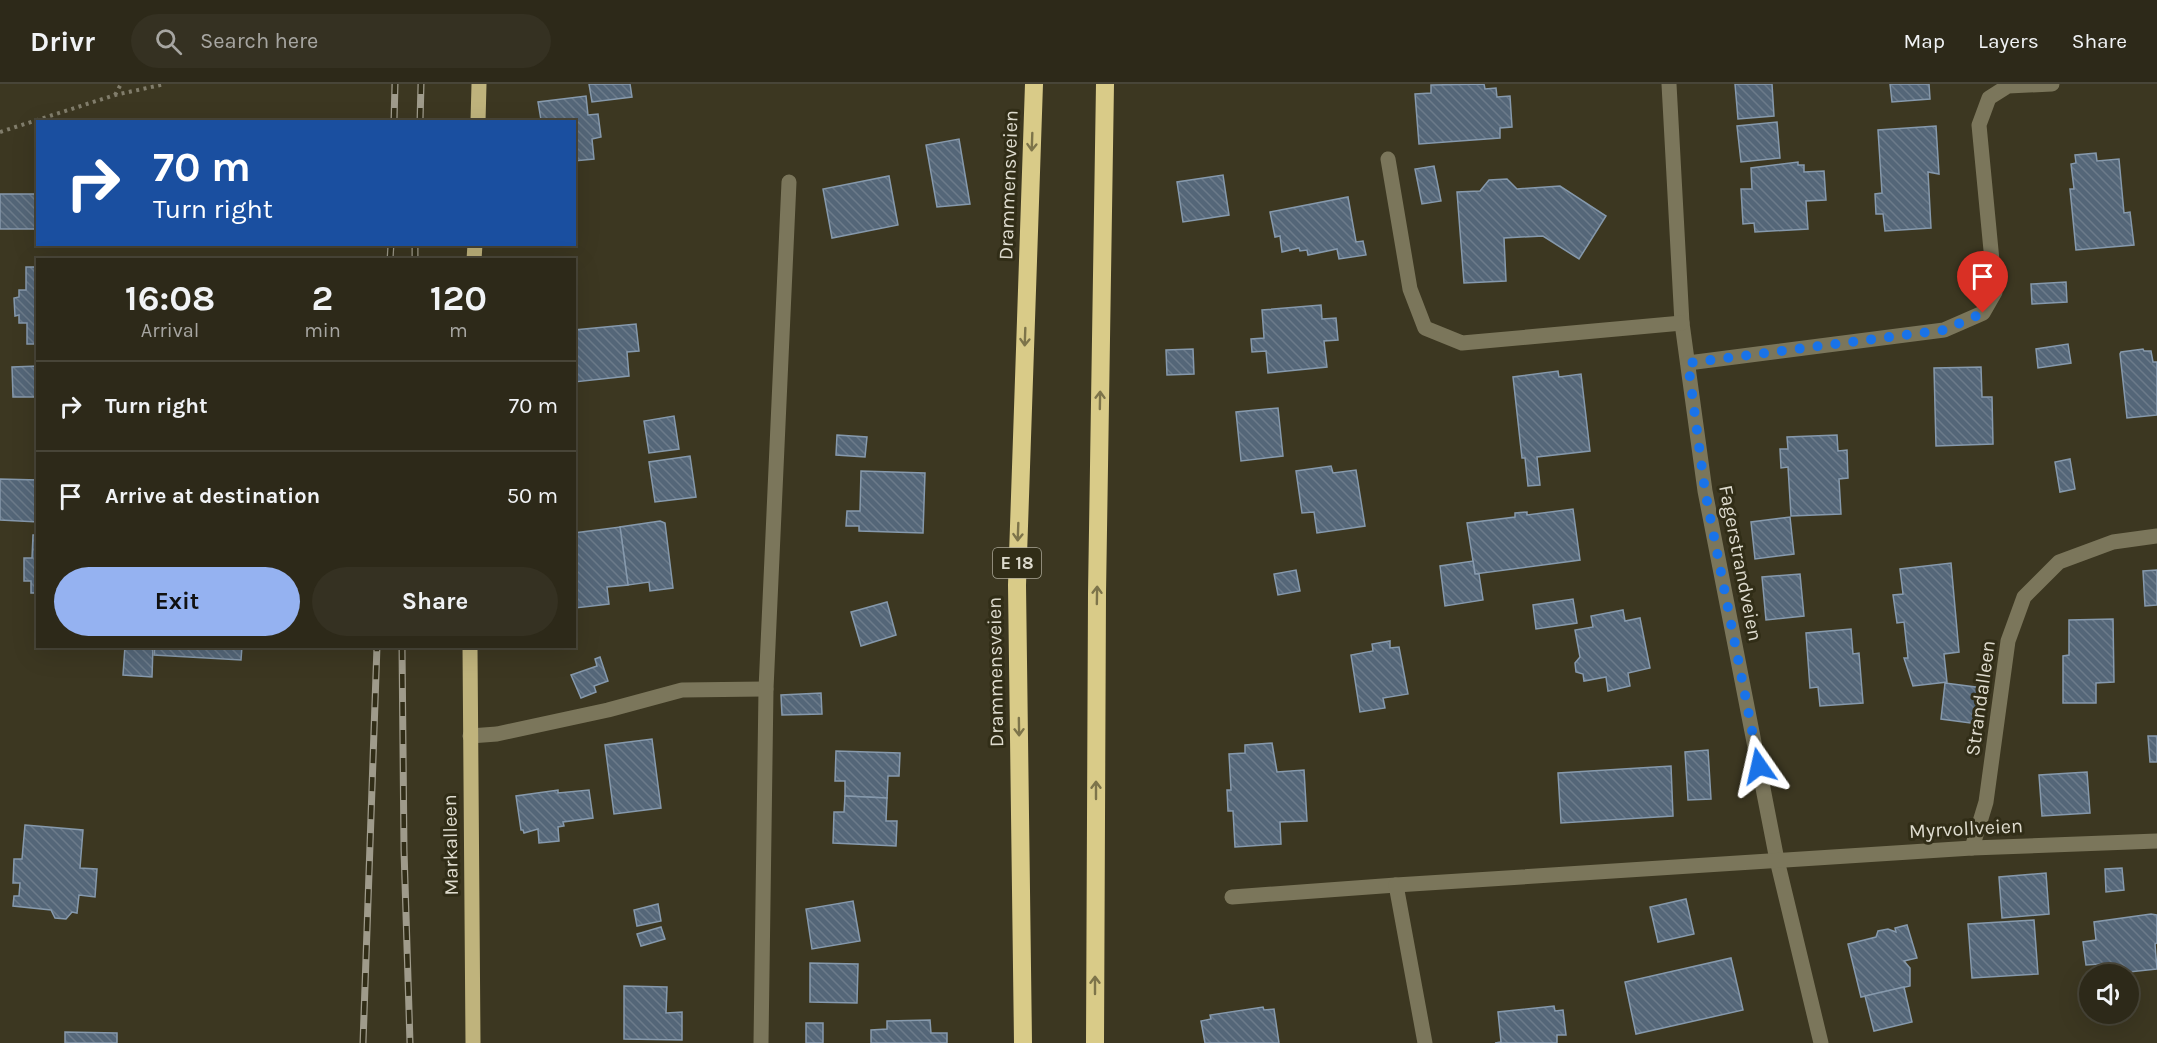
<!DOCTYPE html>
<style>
body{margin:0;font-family:Karla,sans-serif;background:#353122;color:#f1f3f6;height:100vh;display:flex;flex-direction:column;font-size:22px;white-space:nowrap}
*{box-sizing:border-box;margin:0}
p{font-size:20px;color:#a7a6a2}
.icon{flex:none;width:33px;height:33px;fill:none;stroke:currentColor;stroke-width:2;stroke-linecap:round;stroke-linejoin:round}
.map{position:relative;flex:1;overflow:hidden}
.details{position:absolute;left:36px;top:174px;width:540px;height:390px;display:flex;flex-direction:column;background:#2d2919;border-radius:0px;box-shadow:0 6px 24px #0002,0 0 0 2px #484538}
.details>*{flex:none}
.hud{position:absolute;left:36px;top:36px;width:540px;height:126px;border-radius:0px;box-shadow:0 6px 24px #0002,0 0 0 2px #484538;background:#1a4fa0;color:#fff;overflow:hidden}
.controls{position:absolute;left:2079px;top:880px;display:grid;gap:12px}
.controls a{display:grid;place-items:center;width:60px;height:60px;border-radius:50%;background:#2d2919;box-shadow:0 6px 24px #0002,0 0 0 2px #484538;font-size:30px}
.pin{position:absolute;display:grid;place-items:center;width:51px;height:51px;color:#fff;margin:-62px -26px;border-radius:50% 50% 50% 0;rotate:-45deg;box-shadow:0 0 6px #0007}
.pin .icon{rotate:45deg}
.me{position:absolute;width:66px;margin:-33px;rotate:349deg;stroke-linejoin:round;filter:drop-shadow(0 0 4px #0008)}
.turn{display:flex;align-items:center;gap:21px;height:126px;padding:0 18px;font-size:27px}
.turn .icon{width:78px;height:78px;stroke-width:2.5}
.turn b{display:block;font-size:42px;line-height:51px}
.eta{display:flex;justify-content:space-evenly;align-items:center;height:102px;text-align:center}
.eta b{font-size:36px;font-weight:700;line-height:42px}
.cta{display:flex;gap:12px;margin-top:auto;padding:12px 18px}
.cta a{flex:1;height:69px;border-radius:36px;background:#95b2f1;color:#111;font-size:24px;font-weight:700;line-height:69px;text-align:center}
.cta a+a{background:#353122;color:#f1f3f6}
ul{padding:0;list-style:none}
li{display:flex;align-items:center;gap:18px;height:90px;padding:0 18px;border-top:2px solid #484538}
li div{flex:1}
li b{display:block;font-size:22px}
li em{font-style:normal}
header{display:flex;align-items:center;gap:36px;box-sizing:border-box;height:84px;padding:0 30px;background:#2d2919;border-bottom:2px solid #484538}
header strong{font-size:28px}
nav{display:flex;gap:33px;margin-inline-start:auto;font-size:21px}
.search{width:420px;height:54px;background:#353122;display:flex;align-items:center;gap:15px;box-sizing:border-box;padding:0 21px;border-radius:33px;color:#a7a6a2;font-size:22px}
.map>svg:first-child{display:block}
.building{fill:url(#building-back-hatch);stroke:#8699ac;stroke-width:1.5}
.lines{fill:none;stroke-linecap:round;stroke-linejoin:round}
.path{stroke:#817d6b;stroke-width:4;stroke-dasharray:3 4.5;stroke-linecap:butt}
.minor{stroke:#7b765b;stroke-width:15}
.major{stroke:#bfb37c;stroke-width:15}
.highway{stroke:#d9cb88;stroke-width:18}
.rail-casing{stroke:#9f9b8b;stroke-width:7}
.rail{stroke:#312d17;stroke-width:4.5;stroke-dasharray:14;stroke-linecap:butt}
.oneway{stroke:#7d744a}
.route{stroke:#1a73e8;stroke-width:10;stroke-dasharray:0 18}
.labels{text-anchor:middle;stroke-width:6;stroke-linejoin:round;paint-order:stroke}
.shield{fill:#312d17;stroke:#aaa797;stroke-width:1.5}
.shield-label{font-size:18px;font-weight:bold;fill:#dedbce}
.street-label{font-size:20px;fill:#dedbce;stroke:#312d17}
</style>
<header>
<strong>Drivr</strong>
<div class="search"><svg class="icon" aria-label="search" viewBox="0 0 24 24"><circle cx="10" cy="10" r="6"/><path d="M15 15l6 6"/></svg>Search here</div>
<nav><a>Map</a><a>Layers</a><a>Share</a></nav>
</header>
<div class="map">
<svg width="2157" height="959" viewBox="0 0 2157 959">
<defs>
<pattern id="building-back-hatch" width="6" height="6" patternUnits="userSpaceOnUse" patternTransform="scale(1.5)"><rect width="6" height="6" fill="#546678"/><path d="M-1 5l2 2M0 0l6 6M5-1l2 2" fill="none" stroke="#6c7b8a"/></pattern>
</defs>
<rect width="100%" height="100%" fill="#3c3721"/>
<g class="building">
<path d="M 589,0 L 630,0 L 632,13 L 592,18 Z"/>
<path d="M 1484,0 L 1485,5 L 1496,4 L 1497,13 L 1510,12 L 1512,43 L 1500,44 L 1500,54 L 1419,60 L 1415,10 L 1431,9 L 1431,1 Z"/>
<path d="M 1735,0 L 1772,0 L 1774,32 L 1738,35 Z"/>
<path d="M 1890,0 L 1929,0 L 1930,15 L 1892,18 Z"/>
<path d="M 586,12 L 588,31 L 598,30 L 601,53 L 592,55 L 594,75 L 574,77 L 574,38 L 531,37 L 541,36 L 538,18 Z"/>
<path d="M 1777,38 L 1780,74 L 1741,78 L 1737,42 Z"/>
<path d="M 1936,42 L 1939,90 L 1928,88 L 1931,144 L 1885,147 L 1883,130 L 1876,130 L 1875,110 L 1882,109 L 1878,46 Z"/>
<path d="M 959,55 L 970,120 L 937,123 L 926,61 Z"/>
<path d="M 2096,69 L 2097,77 L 2119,75 L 2124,129 L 2130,128 L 2134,161 L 2076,166 L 2070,105 L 2074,105 L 2071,80 L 2076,79 L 2075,71 Z"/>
<path d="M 1798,78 L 1798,81 L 1804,81 L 1804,88 L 1824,87 L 1826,116 L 1806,117 L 1808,145 L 1755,148 L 1754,139 L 1743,140 L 1741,105 L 1752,105 L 1751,84 Z"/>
<path d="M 1434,82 L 1441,117 L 1422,120 L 1415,85 Z"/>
<path d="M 1223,91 L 1229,131 L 1183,138 L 1177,98 Z"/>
<path d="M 889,92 L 898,141 L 832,154 L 823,105 Z"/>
<path d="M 1507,95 L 1517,105 L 1560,102 L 1606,132 L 1579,175 L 1543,152 L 1504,154 L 1506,197 L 1464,199 L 1457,108 L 1480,107 L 1489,96 Z"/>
<rect x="0" y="110" width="38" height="35"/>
<path d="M 1348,113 L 1356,158 L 1363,157 L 1366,171 L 1339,175 L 1337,165 L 1308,171 L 1307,166 L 1300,167 L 1299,164 L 1282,168 L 1280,152 L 1275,153 L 1270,128 Z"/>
<path d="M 26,183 L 38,183 L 38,260 L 27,260 L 27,239 L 19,239 L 19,231 L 15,232 L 14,214 L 19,213 L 19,206 L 26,206 Z"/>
<path d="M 2066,198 L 2067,218 L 2032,220 L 2031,200 Z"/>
<path d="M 1321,221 L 1322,235 L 1336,234 L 1338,256 L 1324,257 L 1327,283 L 1268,289 L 1266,267 L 1252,268 L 1251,255 L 1264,254 L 1262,226 Z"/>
<path d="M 636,240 L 639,267 L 627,268 L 629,292 L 574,298 L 574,246 Z"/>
<path d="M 2068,260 L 2071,279 L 2038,284 L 2036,265 Z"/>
<path d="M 1193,265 L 1194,290 L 1167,291 L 1166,266 Z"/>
<path d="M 2143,265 L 2144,267 L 2151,267 L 2153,278 L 2157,278 L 2157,331 L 2127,334 L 2120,270 L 2121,268 Z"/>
<path d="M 38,282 L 38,313 L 13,313 L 12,283 Z"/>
<path d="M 1981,283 L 1982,313 L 1992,313 L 1993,360 L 1936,362 L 1934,284 Z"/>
<path d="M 1558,287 L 1559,293 L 1581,290 L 1590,367 L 1537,373 L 1540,401 L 1528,402 L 1525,374 L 1522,374 L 1513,293 Z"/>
<path d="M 1278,324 L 1283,372 L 1241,377 L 1236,328 Z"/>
<path d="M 674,332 L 679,365 L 649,369 L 644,337 Z"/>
<path d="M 837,351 L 867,353 L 865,373 L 836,371 Z"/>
<path d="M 1837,351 L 1838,367 L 1847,366 L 1848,394 L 1839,395 L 1841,430 L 1791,432 L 1788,383 L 1781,384 L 1780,365 L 1788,365 L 1787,353 Z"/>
<path d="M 690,372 L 696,413 L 655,418 L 649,378 Z"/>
<path d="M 2070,375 L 2075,405 L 2060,408 L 2055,378 Z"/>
<path d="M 1331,382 L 1333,389 L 1356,386 L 1365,442 L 1317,449 L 1314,428 L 1302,429 L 1296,387 Z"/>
<path d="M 861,387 L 925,389 L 923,449 L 859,447 L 859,442 L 846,442 L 847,427 L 860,427 Z"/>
<path d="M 0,395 L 38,396 L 38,438 L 0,436 Z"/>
<path d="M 1573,425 L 1580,476 L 1475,490 L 1467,439 L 1515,433 L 1515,429 L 1527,428 L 1527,431 Z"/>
<path d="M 1790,433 L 1794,470 L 1755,475 L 1751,438 Z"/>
<path d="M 660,437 L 665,439 L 673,504 L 650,507 L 649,498 L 628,501 L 620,443 Z"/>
<path d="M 620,443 L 628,501 L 607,503 L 609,520 L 575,524 L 574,449 Z"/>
<path d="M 33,451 L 38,451 L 38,509 L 31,509 L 31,497 L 24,497 L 24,474 L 32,474 Z"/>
<path d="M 1473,477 L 1475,490 L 1479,490 L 1483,516 L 1445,522 L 1440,482 Z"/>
<path d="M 1951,479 L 1959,568 L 1944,570 L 1947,598 L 1913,602 L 1904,574 L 1908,574 L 1904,538 L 1897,539 L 1893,511 L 1903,510 L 1900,485 Z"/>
<path d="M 1296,486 L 1300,507 L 1278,511 L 1274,490 Z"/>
<path d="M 2157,486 L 2157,521 L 2145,522 L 2143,487 Z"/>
<path d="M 1800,490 L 1804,532 L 1766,536 L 1762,493 Z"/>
<path d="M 1573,515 L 1577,539 L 1536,545 L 1533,521 Z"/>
<path d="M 887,518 L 896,551 L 861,562 L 851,528 Z"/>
<path d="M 1623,526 L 1625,537 L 1640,534 L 1650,584 L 1628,589 L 1630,602 L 1608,607 L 1606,593 L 1584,597 L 1583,590 L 1576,588 L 1575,579 L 1580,573 L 1575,546 L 1593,543 L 1591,532 Z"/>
<path d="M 2113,535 L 2114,598 L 2096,599 L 2096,619 L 2063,619 L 2063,572 L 2069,571 L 2069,536 Z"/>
<path d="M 1851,545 L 1853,570 L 1859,569 L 1863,619 L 1820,622 L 1818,603 L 1810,604 L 1806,549 Z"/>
<path d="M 1390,557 L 1390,564 L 1399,563 L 1408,610 L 1383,614 L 1385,624 L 1360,628 L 1351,571 L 1373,567 L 1372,560 Z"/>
<path d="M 125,562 L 153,562 L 152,593 L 123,591 Z"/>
<path d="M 155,562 L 242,562 L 241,576 L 154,571 Z"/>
<path d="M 600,573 L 608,597 L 594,602 L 596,608 L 581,614 L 571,591 L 597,582 L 595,575 Z"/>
<path d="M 1945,599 L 1983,604 L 1978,640 L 1941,635 Z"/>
<path d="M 821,609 L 822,630 L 782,631 L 781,611 Z"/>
<path d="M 2148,652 L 2157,652 L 2157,678 L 2150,678 Z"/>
<path d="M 652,655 L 661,724 L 614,730 L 605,661 Z"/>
<path d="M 1272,659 L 1277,688 L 1304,686 L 1307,737 L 1280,738 L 1281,760 L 1235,763 L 1233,727 L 1228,727 L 1227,706 L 1231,706 L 1229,670 L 1245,669 L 1245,661 Z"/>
<path d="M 1708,666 L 1711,715 L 1688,716 L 1685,668 Z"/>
<path d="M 836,667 L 900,669 L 899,692 L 888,692 L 887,714 L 845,712 L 845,697 L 835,697 Z"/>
<path d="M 1671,682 L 1673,732 L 1561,739 L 1558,689 Z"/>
<path d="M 2087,688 L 2090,729 L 2042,732 L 2039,691 Z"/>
<path d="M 558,706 L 558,709 L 589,706 L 593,734 L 563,738 L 564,742 L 558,743 L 559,757 L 539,759 L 538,745 L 524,749 L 523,746 L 521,746 L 516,712 Z"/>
<path d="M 845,712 L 887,714 L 886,737 L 897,737 L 896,762 L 833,759 L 834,728 L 844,728 Z"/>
<path d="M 25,741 L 83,746 L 80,784 L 97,785 L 95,813 L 79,811 L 77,829 L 72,828 L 66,835 L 55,834 L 51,826 L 13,822 L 14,812 L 19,812 L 20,799 L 13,799 L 14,775 L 22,775 Z"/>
<path d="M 2122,784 L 2124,806 L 2106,808 L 2105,785 Z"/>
<path d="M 2046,789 L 2049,830 L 2002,834 L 1999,793 Z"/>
<path d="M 1686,815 L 1694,850 L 1658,858 L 1650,823 Z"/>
<path d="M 853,817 L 860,857 L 812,865 L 806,825 Z"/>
<path d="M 658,820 L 661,837 L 637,842 L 634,826 Z"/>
<path d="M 2151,830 L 2157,831 L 2157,859 L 2155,860 L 2157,885 L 2101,891 L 2100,880 L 2086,881 L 2083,858 L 2096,856 L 2094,838 Z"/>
<path d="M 2034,836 L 2038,890 L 1972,894 L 1968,840 Z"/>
<path d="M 1907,841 L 1917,874 L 1904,877 L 1910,884 L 1910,902 L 1861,913 L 1848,860 L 1876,853 L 1878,847 L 1888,845 L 1896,848 L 1895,844 Z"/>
<path d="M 661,843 L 665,855 L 641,862 L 637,850 Z"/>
<path d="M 1731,874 L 1743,926 L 1636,950 L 1625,898 Z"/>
<path d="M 810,879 L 858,880 L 857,919 L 810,918 Z"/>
<path d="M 624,902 L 667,903 L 666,929 L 682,928 L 682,956 L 624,955 Z"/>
<path d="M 1904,903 L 1912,938 L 1874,947 L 1865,912 Z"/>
<path d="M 1554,922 L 1555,927 L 1563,926 L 1566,951 L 1557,951 L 1557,959 L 1495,959 L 1501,958 L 1498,928 Z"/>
<path d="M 1263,923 L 1264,926 L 1274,925 L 1279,959 L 1205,959 L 1201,937 L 1211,935 L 1210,931 Z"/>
<path d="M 930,936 L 931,949 L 947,949 L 947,959 L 871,959 L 871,946 L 887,945 L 887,937 Z"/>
<rect x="806" y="939" width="17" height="20"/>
<path d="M 65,948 L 117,949 L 117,959 L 65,959 Z"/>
</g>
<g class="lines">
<g class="path">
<path d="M 115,11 L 121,0"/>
<path d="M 0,48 L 115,11 L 165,0"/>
</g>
<g class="minor">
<path d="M 1669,0 L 1682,239 L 1705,407 L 1777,776 L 1821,959"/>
<path d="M 1388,75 L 1410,205 L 1425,244 L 1462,259 L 1682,239"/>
<path d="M 1688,279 L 1944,246 L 1983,229 L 1995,208 L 1979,41 L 1989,14 L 2008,2 L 2052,0"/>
<path d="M 470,652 L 497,650 L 608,626 L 682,606 L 766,605"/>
<path d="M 1972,764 L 1986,718 L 2008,557 L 2024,513 L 2059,478 L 2113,458 L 2157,452"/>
<path d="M 1232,813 L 1396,801"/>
<path d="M 761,959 L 766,605 L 789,98"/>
<path d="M 1425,959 L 1396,801 L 1972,764 L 2157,757"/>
</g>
<g class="major">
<path d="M 478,38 L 479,0"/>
<path d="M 474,176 L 475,160"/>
<path d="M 470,562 L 473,959"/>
</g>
<g class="highway">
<path d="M 1023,959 L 1017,501 L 1034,0"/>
<path d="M 1095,959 L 1097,510 L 1105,0"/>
</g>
<defs>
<g id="rail">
<path d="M 394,38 L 395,0"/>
<path d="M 420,38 L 421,0"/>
<path d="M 390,176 L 391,160"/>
<path d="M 415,176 L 415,160"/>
<path d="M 402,562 L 404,766 L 410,959"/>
<path d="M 363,959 L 377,562"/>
</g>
</defs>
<use href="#rail" class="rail-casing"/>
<use href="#rail" class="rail"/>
</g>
<defs><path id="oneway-shaft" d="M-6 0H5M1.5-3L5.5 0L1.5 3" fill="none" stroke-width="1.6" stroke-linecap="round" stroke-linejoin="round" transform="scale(1.5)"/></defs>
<g class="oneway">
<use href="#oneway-shaft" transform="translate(1032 58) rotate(92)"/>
<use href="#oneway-shaft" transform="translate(1025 253) rotate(92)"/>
<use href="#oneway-shaft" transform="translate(1100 316) rotate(-89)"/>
<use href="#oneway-shaft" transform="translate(1018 448) rotate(92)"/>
<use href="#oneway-shaft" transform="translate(1097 511) rotate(-89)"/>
<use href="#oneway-shaft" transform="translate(1019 643) rotate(89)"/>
<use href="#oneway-shaft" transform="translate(1096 706) rotate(-90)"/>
<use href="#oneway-shaft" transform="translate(1095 901) rotate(-90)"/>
</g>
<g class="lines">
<path class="route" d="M 1759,682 L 1705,407 L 1688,279 L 1944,246 L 1983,229"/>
</g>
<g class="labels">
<rect class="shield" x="993" y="464" width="48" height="30" rx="4.5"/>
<g class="shield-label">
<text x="1017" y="485">E 18</text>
</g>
<g class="street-label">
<text transform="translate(1008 101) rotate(-88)" y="7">Drammensveien</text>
<text transform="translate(1741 479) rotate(79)" y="7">Fagerstrandveien</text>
<text transform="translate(995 588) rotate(-91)" y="7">Drammensveien</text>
<text transform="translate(1980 614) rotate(-82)" y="7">Strandalleen</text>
<text transform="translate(1966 744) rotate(-3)" y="7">Myrvollveien</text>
<text transform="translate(450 761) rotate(-91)" y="7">Markalleen</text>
</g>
</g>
</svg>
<div class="controls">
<a><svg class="icon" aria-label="sound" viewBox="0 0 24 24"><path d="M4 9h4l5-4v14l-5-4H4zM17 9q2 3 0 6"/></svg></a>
</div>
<div class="pin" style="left:1983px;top:229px;background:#d93025"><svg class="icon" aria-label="arrive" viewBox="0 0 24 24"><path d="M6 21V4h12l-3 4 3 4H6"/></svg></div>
<svg class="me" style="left:1759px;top:682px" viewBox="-20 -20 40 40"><path d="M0-17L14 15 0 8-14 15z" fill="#1a73e8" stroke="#fff" stroke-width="4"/></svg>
<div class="hud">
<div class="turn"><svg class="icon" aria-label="right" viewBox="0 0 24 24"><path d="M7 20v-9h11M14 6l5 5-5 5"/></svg><div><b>70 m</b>Turn right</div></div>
</div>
<section class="details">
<div class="eta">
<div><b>16:08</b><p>Arrival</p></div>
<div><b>2</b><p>min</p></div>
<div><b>120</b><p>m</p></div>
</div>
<ul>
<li><svg class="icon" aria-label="right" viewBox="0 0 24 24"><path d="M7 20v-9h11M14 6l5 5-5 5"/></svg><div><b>Turn right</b></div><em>70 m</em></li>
<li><svg class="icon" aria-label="arrive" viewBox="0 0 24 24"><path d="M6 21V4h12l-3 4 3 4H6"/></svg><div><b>Arrive at destination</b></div><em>50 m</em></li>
</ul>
<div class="cta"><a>Exit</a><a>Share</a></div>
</section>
</div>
